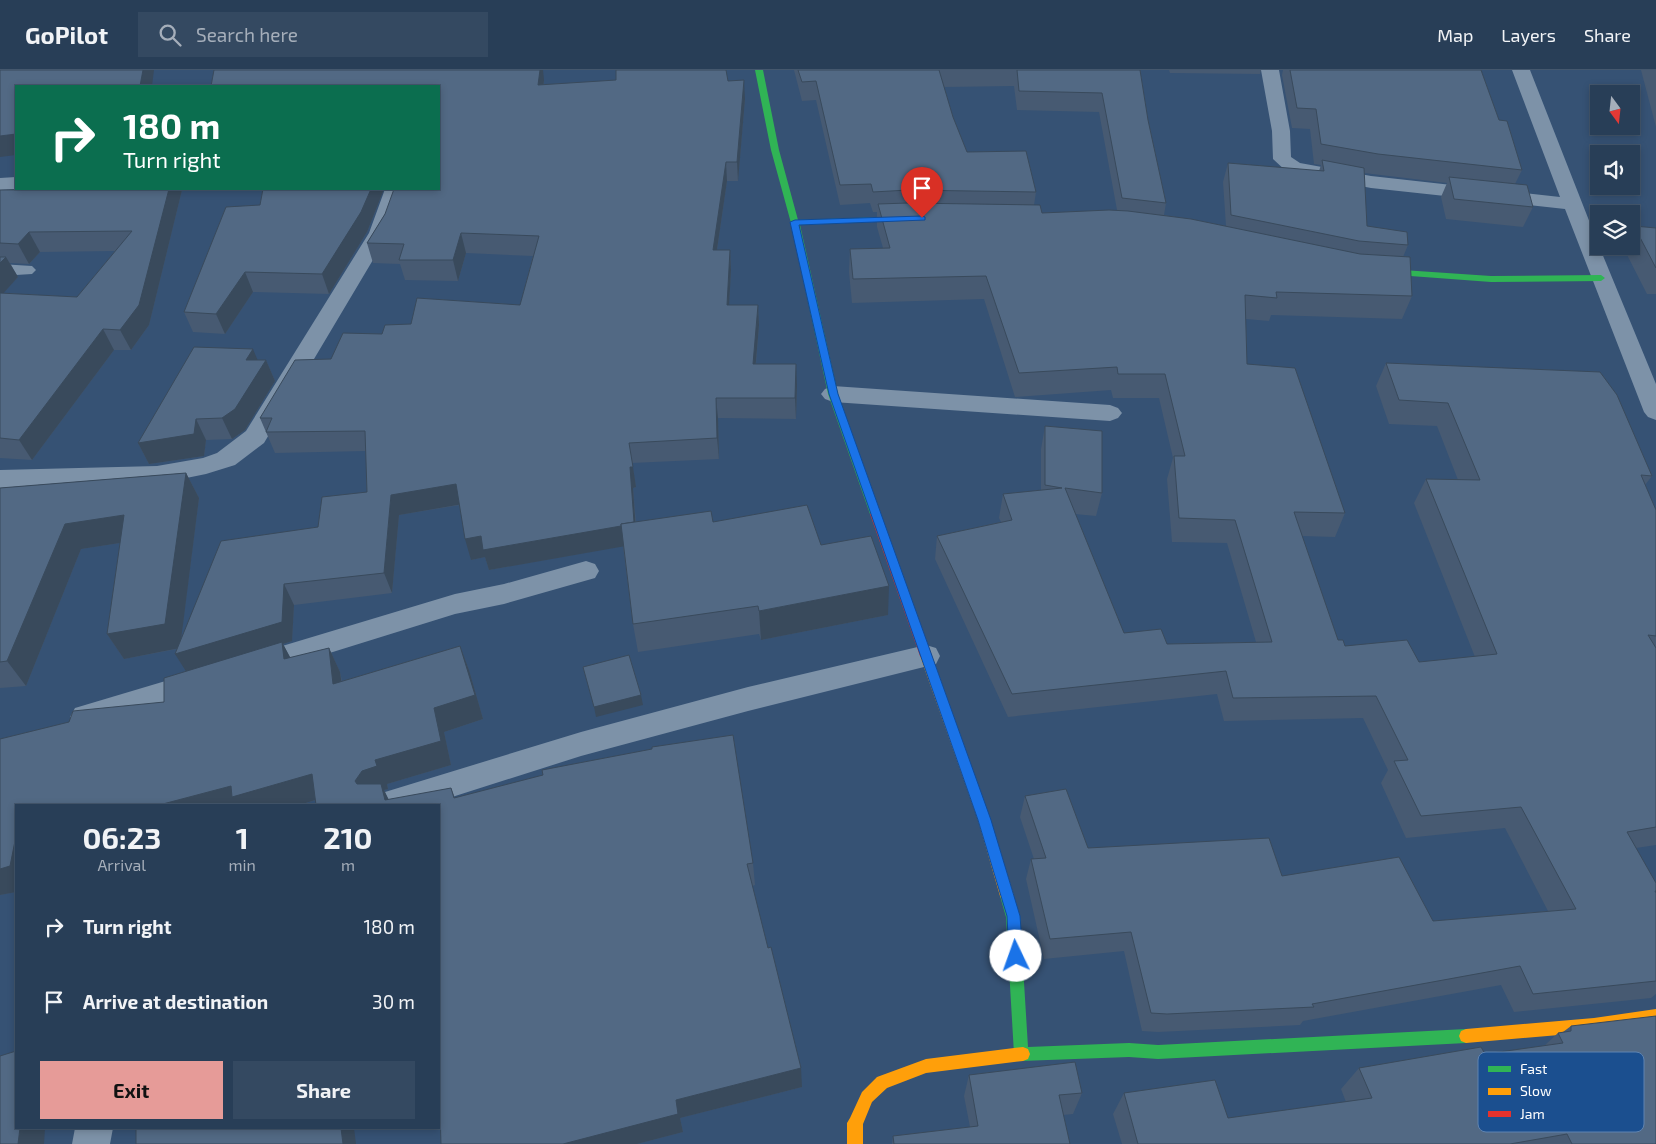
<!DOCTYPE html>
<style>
body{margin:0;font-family:"Exo 2",sans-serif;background:#344961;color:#f1f3f6;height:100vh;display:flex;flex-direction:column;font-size:19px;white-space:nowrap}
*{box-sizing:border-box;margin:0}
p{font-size:16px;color:#a5aeba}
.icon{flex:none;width:28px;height:28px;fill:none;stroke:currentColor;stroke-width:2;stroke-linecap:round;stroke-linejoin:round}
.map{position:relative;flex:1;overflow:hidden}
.sheet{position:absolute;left:15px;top:734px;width:425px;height:325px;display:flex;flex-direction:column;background:#283e57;border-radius:0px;box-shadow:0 2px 8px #0003,0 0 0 1px #44576d}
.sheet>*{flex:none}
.hud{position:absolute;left:15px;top:15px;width:425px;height:105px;border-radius:0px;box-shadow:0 2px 8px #0003,0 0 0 1px #44576d;background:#0b6e4f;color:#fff;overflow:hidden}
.needle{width:32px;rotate:165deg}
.tools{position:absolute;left:1590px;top:15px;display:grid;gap:10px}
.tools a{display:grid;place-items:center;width:50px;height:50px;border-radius:0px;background:#283e57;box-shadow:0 2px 8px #0003,0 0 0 1px #44576d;font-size:25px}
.pin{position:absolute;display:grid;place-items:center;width:42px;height:42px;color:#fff;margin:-51px -21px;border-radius:50% 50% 50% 0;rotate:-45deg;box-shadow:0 0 5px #0007}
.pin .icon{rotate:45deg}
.me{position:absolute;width:55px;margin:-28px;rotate:357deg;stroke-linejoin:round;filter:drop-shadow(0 0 4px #0008)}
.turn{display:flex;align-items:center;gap:18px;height:105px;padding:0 25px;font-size:22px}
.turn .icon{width:65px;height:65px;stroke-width:2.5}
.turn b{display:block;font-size:35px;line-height:42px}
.eta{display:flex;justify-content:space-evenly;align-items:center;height:85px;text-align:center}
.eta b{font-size:30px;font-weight:700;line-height:35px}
.button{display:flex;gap:10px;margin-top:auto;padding:10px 25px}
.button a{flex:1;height:58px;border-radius:0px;background:#e69b98;color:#111;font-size:20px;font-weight:700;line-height:58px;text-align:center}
.button a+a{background:#344961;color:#f1f3f6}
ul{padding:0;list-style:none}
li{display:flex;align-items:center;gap:15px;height:75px;padding:0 25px}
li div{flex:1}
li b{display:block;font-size:19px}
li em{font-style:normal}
header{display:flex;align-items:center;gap:30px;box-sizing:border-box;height:70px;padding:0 25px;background:#283e57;border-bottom:1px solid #44576d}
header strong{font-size:24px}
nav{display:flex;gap:28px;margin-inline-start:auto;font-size:18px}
.search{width:350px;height:45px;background:#344961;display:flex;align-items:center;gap:12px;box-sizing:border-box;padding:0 18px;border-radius:0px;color:#a5aeba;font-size:19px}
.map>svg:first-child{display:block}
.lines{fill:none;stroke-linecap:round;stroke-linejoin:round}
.street{fill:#7d92a8;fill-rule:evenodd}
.fast{fill:#30b455;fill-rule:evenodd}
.slow{fill:#ff9f0a;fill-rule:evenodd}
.jam{fill:#e5322d;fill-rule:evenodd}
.wall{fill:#475a72;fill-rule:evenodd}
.shaded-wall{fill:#394a5c}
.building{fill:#526984;stroke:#394a5c}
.route{fill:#1a73e8;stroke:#114b97}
.key{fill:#1b4f8f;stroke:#5f84b1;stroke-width:1}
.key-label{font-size:14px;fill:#fff}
</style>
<header>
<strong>GoPilot</strong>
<div class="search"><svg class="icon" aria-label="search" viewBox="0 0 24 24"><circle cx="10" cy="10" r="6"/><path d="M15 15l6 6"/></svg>Search here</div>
<nav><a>Map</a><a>Layers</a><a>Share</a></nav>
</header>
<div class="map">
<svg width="1656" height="1074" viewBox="0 0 1656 1074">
<rect width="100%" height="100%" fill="#365274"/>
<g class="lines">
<g class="street">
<path d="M 1261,0 L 1279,0 L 1290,61 L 1291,87 L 1300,93 L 1371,106 L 1560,127 L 1512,0 L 1530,0 L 1599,176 L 1656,314 L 1656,350 L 1648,347 L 1644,342 L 1565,139 L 1371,118 L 1287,102 L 1273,89 L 1272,61 Z"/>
<path d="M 16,107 L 16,119 L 0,120 L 0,108 Z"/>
<path d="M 385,119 L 405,119 L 389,163 L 264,373 L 235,395 L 206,404 L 157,414 L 0,418 L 0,400 L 157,396 L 203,388 L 217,383 L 246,361 L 369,163 Z"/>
<path d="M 0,194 L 32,196 L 36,200 L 32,204 L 0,206 Z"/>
<path d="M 833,316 L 1110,335 L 1118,338 L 1122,343 L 1118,348 L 1110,351 L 833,332 L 825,329 L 821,324 L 825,319 Z"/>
<path d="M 586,491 L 595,494 L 599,501 L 595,508 L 504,534 L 455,544 L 252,607 L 242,604 L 238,596 L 242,588 L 252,585 L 455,524 L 504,514 Z"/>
<path d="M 926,575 L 936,578 L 940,586 L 936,594 L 748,641 L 581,686 L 427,735 L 369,735 L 374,726 L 385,722 L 581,662 L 748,617 Z"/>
<path d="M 199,601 L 209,604 L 213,612 L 209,620 L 85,659 L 75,656 L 70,647 L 75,638 Z"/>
<path d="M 75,1058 L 113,1058 L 110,1074 L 72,1074 Z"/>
</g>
<g class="fast">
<path d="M 755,0 L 763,0 L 779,80 L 798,150 L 914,146 L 918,148 L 914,150 L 800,155 L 838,324 L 880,444 L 875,448 L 870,444 L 828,324 L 791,153 L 771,80 Z"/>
<path d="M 1373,198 L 1491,206 L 1601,205 L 1605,208 L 1601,211 L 1491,212 L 1370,203 L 1369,201 Z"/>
<path d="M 1007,820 L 1012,822 L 1020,847 L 1028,977 L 1129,973 L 1158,975 L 1466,959 L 1471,961 L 1473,966 L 1471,971 L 1466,973 L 1158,989 L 1129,987 L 1021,991 L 1016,989 L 1014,984 L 1006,847 L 1000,826 L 1002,822 Z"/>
</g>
<g class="slow">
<path d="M 926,581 L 930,583 L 932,586 L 990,750 L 1014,826 L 1012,830 L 1007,832 L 1002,830 L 1000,826 L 978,750 L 920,586 L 922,583 Z"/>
<path d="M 1656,939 L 1656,953 L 1594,962 L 1466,973 L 1461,971 L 1459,966 L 1461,961 L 1466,959 L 1594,948 Z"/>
<path d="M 1023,977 L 1028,979 L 1030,984 L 1028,989 L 1023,991 L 926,1003 L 887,1018 L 872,1032 L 863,1054 L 863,1074 L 847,1074 L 847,1053 L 850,1048 L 862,1022 L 877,1007 L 926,989 Z"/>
</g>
<path class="jam" d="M 875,440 L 880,444 L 932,586 L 930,589 L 922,589 L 920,586 L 870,444 Z"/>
</g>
<g class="wall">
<path d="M 794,0 L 1140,0 L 1148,50 L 1166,133 L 1164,145 L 1226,156 L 1223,112 L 1228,93 L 1319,101 L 1321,95 L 1314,94 L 1310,59 L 1292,58 L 1282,5 L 1283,0 L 1481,0 L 1499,50 L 1522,100 L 1515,114 L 1533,137 L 1523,157 L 1446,149 L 1441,127 L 1447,113 L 1364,103 L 1367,156 L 1408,175 L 1403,187 L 1412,226 L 1402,249 L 1271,245 L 1269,251 L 1246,249 L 1247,294 L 1345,443 L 1335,467 L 1302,466 L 1338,570 L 1345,576 L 1419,592 L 1475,587 L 1414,433 L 1426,409 L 1458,410 L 1437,356 L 1389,354 L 1376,316 L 1386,293 L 1652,406 L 1645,415 L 1656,440 L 1656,775 L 1636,778 L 1656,813 L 1656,924 L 1651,928 L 1514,942 L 1501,915 L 1303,951 L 1300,955 L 1158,962 L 1142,961 L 1124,881 L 1044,889 L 1026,809 L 1031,789 L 1034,789 L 1020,747 L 1025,726 L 1088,778 L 1282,806 L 1433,851 L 1548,841 L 1505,758 L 1406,768 L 1381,713 L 1388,700 L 1363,648 L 1224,651 L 1217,624 L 1008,647 L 935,489 L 937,466 L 1001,452 L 999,448 L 1003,424 L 1041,420 L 1041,379 L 1045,356 L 1102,423 L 1096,446 L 1075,444 L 1124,563 L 1167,574 L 1256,572 L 1227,473 L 1172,472 L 1167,409 L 1173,388 L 1159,328 L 1113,328 L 1111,320 L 1015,327 L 984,229 L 852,233 L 849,202 L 850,179 L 883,178 L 877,157 L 877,142 L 873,142 L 870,133 L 840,135 L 816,30 L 802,31 ZM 1014,16 L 1017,40 L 1099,42 L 1117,140 L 1042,143 L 1034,135 L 1036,122 L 967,82 L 953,47 L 944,17 Z"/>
<path d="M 1169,0 L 1261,0 L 1260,4 L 1170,3 Z"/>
<path d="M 1641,0 L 1656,0 L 1656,57 Z"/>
<path d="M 544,10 L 544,14 L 728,11 L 745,29 L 738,111 L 727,111 L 717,180 L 730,180 L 731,200 L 729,235 L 758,235 L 759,255 L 756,294 L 797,315 L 796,349 L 718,348 L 719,389 L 632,393 L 636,417 L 633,418 L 636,452 L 713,452 L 821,475 L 888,545 L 761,570 L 759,564 L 638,582 L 633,554 L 623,476 L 489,500 L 485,487 L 471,490 L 460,435 L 399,445 L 392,523 L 294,535 L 292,571 L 283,574 L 290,588 L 329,578 L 340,602 L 342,611 L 460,576 L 469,600 L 483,649 L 444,662 L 451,695 L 387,714 L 388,719 L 384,720 L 389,730 L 451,718 L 455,728 L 753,793 L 755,815 L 752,816 L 802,1017 L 680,1048 L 683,1062 L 637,1074 L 441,1074 L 439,735 L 316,730 L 299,735 L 16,735 L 16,822 L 0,825 L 0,669 L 164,632 L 186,601 L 177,579 L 124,589 L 107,564 L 120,473 L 81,479 L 26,616 L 0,618 L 0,418 L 186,403 L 199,428 L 181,568 L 318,457 L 367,422 L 366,381 L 275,383 L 260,348 L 331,289 L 382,264 L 411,254 L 520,235 L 533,186 L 466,183 L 458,211 L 405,210 L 400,194 L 373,193 L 367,173 L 385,144 Z"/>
<path d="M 104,119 L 183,119 L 182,120 L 149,255 L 131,280 L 114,280 L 32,390 L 0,388 L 0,120 ZM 115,181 L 77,227 L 3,223 L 18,207 L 10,193 L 29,194 L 40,182 Z"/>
<path d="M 263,119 L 384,119 L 367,162 L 329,224 L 253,222 L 225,264 L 193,262 L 184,242 L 260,135 Z"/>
<path d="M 1634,156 L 1656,158 L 1656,224 L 1647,224 L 1623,177 L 1631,176 L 1631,161 Z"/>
<path d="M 258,290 L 266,290 L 275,311 L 245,360 L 232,369 L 206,370 L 204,386 L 149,394 L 138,373 Z"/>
<path d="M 1571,956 L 1656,1074 L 1122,1074 L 1113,1044 L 1124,1023 L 1228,1048 L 1346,1032 L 1341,1019 L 1359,998 L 1485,984 L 1544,976 L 1558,963 L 1563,962 Z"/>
<path d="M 969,1005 L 1082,1023 L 1073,1044 L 1063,1045 L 1070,1074 L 892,1074 L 893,1066 L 970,1057 L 964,1026 Z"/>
</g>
<g class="shaded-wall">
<path d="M 143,0 L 154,0 L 152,16 L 140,16 Z"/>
<path d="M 540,0 L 543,0 L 544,10 L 542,34 L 538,15 Z"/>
<path d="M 744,10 L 745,29 L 738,111 L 737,92 Z"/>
<path d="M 16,64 L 16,85 L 0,87 L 0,66 Z"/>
<path d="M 726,92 L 727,111 L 714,200 L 713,180 Z"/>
<path d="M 169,119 L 183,119 L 182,120 L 149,255 L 131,280 L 120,260 Z"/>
<path d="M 371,119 L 384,119 L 367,162 L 329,224 L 322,204 Z"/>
<path d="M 29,162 L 40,182 L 29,194 L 18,174 Z"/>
<path d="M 461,163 L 466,183 L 458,211 L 453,190 Z"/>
<path d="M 730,180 L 731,200 L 728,255 L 727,235 Z"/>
<path d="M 6,187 L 18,207 L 0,227 L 0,193 Z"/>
<path d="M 245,202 L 253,222 L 225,264 L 216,244 Z"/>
<path d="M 758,235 L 759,255 L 754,314 L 753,294 Z"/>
<path d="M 103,259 L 114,280 L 32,390 L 19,370 Z"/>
<path d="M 253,279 L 261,298 L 266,290 L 275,311 L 245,360 L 232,369 L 222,348 L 246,290 Z"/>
<path d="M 796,294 L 797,315 L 796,349 L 795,328 Z"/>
<path d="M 716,328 L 718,348 L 719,389 L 717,368 Z"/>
<path d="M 196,349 L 206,370 L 204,386 L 149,394 L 138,373 Z"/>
<path d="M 630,397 L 633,397 L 636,417 L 633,418 L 637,474 L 489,500 L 485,487 L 471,490 L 465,469 L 481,466 Z"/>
<path d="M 186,403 L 199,428 L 180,578 L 124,589 L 107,564 Z"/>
<path d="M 456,414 L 463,434 L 399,445 L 392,523 L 384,503 L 391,425 Z"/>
<path d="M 124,445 L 139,470 L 81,479 L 26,616 L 7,591 L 65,454 Z"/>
<path d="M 284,514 L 294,535 L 292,571 L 283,574 L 295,596 L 187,603 L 175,584 Z"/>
<path d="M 889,516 L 888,545 L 761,570 L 759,541 Z"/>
<path d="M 460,576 L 469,600 L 483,649 L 444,662 L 451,695 L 387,714 L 388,719 L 384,720 L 391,735 L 385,730 L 367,734 L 355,711 L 362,701 L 375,690 L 434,638 Z"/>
<path d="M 329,578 L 340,602 L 345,638 L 333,614 Z"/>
<path d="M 641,625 L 643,635 L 596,647 L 594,637 Z"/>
<path d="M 312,704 L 325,727 L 299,735 L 159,735 L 231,716 Z"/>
<path d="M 16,766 L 16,822 L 0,825 L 0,799 Z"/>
<path d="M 801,998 L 802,1017 L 680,1048 L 683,1062 L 637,1074 L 563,1074 L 676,1030 Z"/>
<path d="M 20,1058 L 45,1058 L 44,1074 L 18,1074 Z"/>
<path d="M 341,1058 L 354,1058 L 356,1074 L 343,1074 Z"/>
</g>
<g class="building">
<path d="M 0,0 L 143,0 L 140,16 L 16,16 L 16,64 L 0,66 Z"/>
<path d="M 214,0 L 540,0 L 538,15 L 616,10 L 616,0 L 726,0 L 728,11 L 744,10 L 737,92 L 726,92 L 713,180 L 730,180 L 727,235 L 758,235 L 753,294 L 796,294 L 795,328 L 716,328 L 717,368 L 629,373 L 633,397 L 630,397 L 634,452 L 621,454 L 621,456 L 483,480 L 481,466 L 465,469 L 456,414 L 391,425 L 384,503 L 284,514 L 282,552 L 175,584 L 221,471 L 318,457 L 322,427 L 367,422 L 365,361 L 266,362 L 272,348 L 260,348 L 295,290 L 331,289 L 343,263 L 382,264 L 385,255 L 411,254 L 417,228 L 520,235 L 539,166 L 461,163 L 453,190 L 399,190 L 404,174 L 367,173 L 385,144 L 394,119 L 439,119 L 439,16 L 211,16 Z"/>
<path d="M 798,0 L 939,0 L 953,47 L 967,82 L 1026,81 L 1036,122 L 908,120 L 873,122 L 871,114 L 840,115 L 816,11 L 802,12 Z"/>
<path d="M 1017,0 L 1140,0 L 1148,50 L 1166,133 L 1122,128 L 1102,23 L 1019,21 Z"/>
<path d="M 1290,0 L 1481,0 L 1499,50 L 1507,51 L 1522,100 L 1378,84 L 1321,74 L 1316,39 L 1297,38 Z"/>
<path d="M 1322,90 L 1364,98 L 1367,156 L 1407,162 L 1408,175 L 1359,171 L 1231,145 L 1228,93 L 1324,101 Z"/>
<path d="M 1449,107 L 1527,115 L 1533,137 L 1454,129 Z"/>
<path d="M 104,119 L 169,119 L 139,235 L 120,260 L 103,259 L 19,370 L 0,368 L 0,223 L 77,227 L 132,161 L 29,162 L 18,174 L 0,173 L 0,120 Z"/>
<path d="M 263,119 L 371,119 L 361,142 L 322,204 L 245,202 L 216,244 L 184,242 L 226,137 L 260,135 Z"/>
<path d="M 908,133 L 1040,135 L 1042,143 L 1109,140 L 1128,141 L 1191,149 L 1360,184 L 1410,187 L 1412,226 L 1276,222 L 1277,228 L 1245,225 L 1247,294 L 1295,298 L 1345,443 L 1294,442 L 1338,570 L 1343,570 L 1345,576 L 1407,570 L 1419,592 L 1497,584 L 1426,409 L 1480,410 L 1448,333 L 1399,330 L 1386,293 L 1600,302 L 1617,325 L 1652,406 L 1641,405 L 1656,440 L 1656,566 L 1648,565 L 1656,578 L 1656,757 L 1627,762 L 1656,813 L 1656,821 L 1655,821 L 1656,823 L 1656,911 L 1533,924 L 1520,896 L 1312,934 L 1314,937 L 1167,944 L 1151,943 L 1131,862 L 1050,869 L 1031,789 L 1046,788 L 1025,726 L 1066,719 L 1088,778 L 1269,768 L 1282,806 L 1399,787 L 1433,851 L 1576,839 L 1521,737 L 1421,746 L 1394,691 L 1408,690 L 1376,626 L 1233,628 L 1226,601 L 1012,624 L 937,466 L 1012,450 L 1003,424 L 1062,418 L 1045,415 L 1045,356 L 1102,361 L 1102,423 L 1065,418 L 1124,563 L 1161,559 L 1167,574 L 1272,572 L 1235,450 L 1179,448 L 1174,386 L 1185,386 L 1165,304 L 1118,304 L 1117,297 L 1019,303 L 986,206 L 853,209 L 850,179 L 890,178 L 878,134 Z"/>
<path d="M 1634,156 L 1656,158 L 1656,198 Z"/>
<path d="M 0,187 L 6,187 L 0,193 Z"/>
<path d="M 194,277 L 253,279 L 246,290 L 266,290 L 235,339 L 222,348 L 196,349 L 194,364 L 138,373 Z"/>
<path d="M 186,403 L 165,554 L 107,564 L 124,445 L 65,454 L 7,591 L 0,592 L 0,418 Z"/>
<path d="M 807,435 L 821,475 L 871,466 L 889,516 L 759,541 L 758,536 L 633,554 L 621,454 L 711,441 L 713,452 Z"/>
<path d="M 282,572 L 284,589 L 329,578 L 333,614 L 460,576 L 475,625 L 434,638 L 441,671 L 375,690 L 377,696 L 362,701 L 355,711 L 357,714 L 381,714 L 385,730 L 451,718 L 454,728 L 543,705 L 542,700 L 652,679 L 652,677 L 733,665 L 753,793 L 747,794 L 768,878 L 771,877 L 801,998 L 676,1030 L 678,1044 L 563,1074 L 441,1074 L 439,1012 L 439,735 L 316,735 L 312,704 L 232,727 L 231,716 L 159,735 L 16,735 L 16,766 L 10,796 L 0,799 L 0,669 L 69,652 L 73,641 L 164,632 L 164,608 Z"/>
<path d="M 629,585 L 641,625 L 594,637 L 583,597 Z"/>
<path d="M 1656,946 L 1656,1074 L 1572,1074 L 1567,1064 L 1510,1074 L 1138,1074 L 1124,1023 L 1215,1010 L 1228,1048 L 1372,1028 L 1359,998 L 1481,977 L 1485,984 L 1563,973 L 1558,963 L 1571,961 L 1571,956 Z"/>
<path d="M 16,981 L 16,1058 L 20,1058 L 18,1074 L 0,1074 L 0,986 Z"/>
<path d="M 1075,992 L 1082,1023 L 1059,1025 L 1070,1074 L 894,1074 L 893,1066 L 978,1056 L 969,1005 Z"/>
<path d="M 136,1058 L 341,1058 L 343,1074 L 136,1074 Z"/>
</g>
<path class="route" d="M 922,146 L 925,147 L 925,150 L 799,155 L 838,324 L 991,750 L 1020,846 L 1023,886 L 1021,891 L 1016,893 L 1011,891 L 1009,886 L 1007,846 L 978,750 L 829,324 L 790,152 L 795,150 Z"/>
<rect x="1478" y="982" width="166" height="80" rx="8" class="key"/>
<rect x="1488" y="996" width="23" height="6" fill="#30b455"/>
<rect x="1488" y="1018" width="23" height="7" fill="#ff9f0a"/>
<rect x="1488" y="1041" width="23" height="6" fill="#e5322d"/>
<g class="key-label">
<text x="1520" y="1004">Fast</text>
<text x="1520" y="1026">Slow</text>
<text x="1520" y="1049">Jam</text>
</g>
</svg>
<div class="tools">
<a><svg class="needle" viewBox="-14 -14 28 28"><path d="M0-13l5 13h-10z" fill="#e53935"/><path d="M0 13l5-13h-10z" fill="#a5aeba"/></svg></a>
<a><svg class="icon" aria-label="sound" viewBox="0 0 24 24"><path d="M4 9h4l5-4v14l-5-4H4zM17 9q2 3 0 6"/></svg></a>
<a><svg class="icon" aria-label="layers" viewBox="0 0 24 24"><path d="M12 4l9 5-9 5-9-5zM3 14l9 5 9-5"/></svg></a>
</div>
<div class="pin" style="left:922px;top:148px;background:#d93025"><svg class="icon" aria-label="arrive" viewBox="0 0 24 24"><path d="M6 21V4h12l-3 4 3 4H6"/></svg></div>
<svg class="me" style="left:1016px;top:886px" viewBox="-20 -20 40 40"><circle r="19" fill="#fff"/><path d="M0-13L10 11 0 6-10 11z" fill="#1a73e8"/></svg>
<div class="hud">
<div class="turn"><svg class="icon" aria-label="right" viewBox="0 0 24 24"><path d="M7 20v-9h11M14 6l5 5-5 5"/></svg><div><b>180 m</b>Turn right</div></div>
</div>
<section class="sheet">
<div class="eta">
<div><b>06:23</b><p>Arrival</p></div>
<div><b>1</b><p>min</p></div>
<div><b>210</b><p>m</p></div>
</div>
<ul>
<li><svg class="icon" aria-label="right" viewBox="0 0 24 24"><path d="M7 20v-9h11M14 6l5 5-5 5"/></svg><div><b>Turn right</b></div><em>180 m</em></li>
<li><svg class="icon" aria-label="arrive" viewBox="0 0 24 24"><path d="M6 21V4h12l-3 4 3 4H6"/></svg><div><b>Arrive at destination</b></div><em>30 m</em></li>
</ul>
<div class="button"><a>Exit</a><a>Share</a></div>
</section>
</div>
